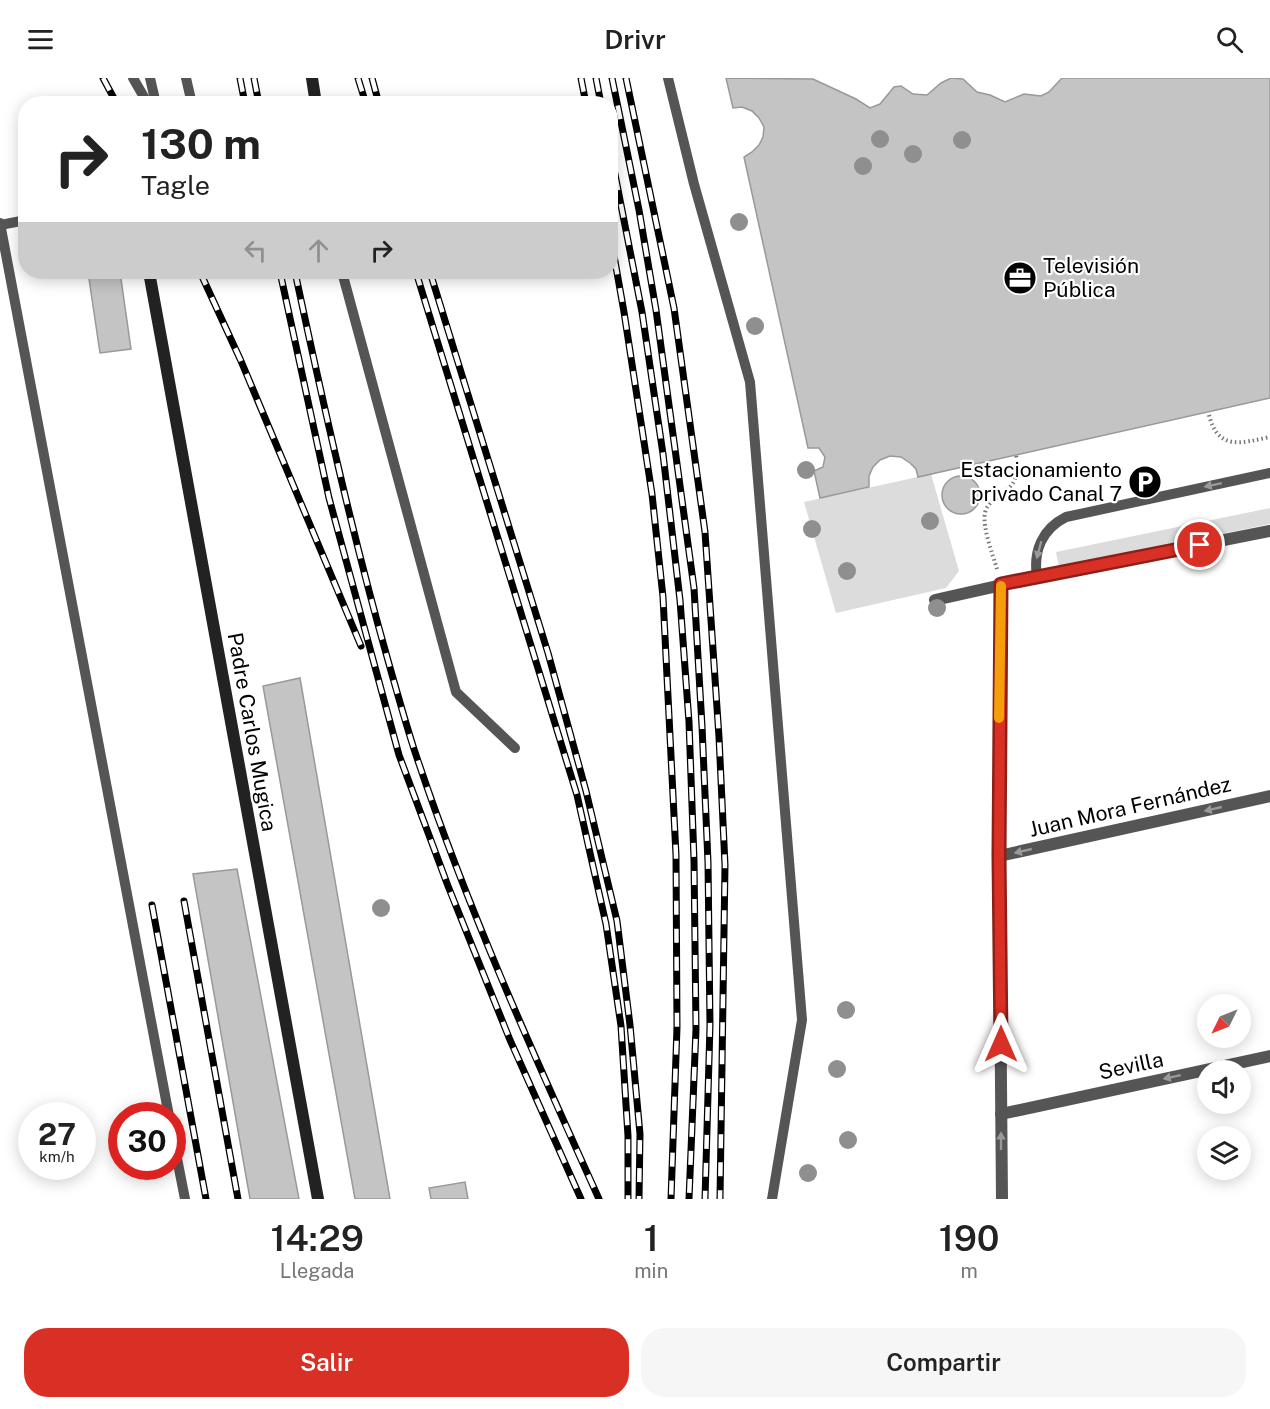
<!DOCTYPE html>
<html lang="es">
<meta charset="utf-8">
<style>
body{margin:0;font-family:"Public Sans",sans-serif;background:#f6f6f6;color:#222;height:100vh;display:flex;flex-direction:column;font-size:22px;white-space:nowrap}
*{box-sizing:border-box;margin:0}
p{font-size:20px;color:#767676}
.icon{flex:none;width:33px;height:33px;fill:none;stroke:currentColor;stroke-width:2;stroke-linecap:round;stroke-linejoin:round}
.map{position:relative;height:1121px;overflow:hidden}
.side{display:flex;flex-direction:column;background:#fff;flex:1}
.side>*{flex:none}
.banner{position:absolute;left:18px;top:18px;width:600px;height:183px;border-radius:24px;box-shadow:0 3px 15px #0003;background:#fff;color:#222;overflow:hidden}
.needle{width:39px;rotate:227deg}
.fabs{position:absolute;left:1197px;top:916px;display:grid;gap:12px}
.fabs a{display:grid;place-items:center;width:54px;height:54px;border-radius:50%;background:#fff;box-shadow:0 3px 15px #0003;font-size:30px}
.speed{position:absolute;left:18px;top:1024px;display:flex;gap:12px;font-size:30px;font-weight:700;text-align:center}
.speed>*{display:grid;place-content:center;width:78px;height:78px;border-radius:50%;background:#fff;box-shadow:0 3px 15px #0003;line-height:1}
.speed small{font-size:15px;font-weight:400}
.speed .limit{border:9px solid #d22;background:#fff;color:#111}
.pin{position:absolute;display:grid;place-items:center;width:51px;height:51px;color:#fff;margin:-26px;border:3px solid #fff;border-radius:50%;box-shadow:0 2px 6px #0007}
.me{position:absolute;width:66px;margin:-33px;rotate:0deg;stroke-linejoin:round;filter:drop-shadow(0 0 4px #0008)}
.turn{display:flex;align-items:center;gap:21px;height:126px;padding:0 24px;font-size:27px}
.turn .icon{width:78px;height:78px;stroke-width:2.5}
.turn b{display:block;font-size:42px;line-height:51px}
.lanes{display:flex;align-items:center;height:57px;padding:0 24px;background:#0003;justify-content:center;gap:30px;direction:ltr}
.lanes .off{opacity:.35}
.eta{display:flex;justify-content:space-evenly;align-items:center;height:102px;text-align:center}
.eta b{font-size:36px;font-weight:600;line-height:42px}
.cta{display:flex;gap:12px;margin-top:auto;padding:12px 24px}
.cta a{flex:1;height:69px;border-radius:24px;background:#d93025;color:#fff;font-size:24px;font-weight:600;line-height:69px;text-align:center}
.cta a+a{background:#f6f6f6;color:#222}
header{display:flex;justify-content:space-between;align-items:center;height:78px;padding:0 24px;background:#fff;font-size:27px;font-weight:600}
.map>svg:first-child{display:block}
.green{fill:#dcdcdc}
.building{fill:#c4c4c4;stroke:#999;stroke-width:1.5}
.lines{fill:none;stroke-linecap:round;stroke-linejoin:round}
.path{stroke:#777;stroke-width:4;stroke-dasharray:1.5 3;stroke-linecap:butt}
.lane{stroke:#555;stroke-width:10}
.street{stroke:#555;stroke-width:12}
.secondary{stroke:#222;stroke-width:12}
.rail-casing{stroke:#000;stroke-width:7}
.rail{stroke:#fff;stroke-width:4.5;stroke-dasharray:14;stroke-linecap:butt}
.tree{fill:#8f8f8f}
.oneway{fill:#999}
.route-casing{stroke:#8d1f18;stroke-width:15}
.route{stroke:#d93025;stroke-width:10}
.slow{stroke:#f59e0b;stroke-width:10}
.labels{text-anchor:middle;stroke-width:4.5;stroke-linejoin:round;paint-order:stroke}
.poi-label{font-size:21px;fill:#000;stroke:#fff;text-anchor:start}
.street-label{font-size:21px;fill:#000;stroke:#fff}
</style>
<header><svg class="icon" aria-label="menu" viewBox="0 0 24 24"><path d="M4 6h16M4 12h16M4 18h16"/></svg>Drivr<svg class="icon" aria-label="search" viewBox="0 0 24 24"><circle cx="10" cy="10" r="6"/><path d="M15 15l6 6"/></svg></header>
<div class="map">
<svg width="1270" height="1121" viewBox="0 0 1270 1121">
<rect width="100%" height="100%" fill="#fff"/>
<g class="green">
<path d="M 931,396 L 959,493 L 946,510 L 836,535 L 804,424 Z"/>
<path d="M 1270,430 L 1270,446 L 1059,489 L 1056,474 Z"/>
</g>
<g class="building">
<path d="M 726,0 L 813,1 L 856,21 L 870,30 L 880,26 L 894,9 L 901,8 L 913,16 L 927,17 L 941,5 L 951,0 L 963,1 L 977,14 L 990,17 L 1005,24 L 1024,16 L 1041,18 L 1049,14 L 1062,0 L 1270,0 L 1270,320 L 918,399 L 916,391 L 910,385 L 901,379 L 890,378 L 880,382 L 873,389 L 869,398 L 869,409 L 820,420 L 814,393 L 823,389 L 825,379 L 819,370 L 808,370 L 744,79 L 752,74 L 759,67 L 763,59 L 764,49 L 759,40 L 752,33 L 742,29 L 733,30 Z"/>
<path d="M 88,194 L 120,194 L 131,271 L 100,275 Z"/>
<circle cx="961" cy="417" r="19"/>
<path d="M 300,600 L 390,1121 L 355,1121 L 263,608 Z"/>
<path d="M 237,791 L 299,1121 L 250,1121 L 193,796 Z"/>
<path d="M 465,1104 L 468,1121 L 431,1121 L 429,1110 Z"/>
</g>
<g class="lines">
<g class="path">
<path d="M 1209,337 C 1218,373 1241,365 1270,359"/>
<path d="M 997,491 C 993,477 982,449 985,435 C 989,414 1025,417 1016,377"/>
</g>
<g class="lane">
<path d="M 133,0 L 148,26"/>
<path d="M 150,0 L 156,26"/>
<path d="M 186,0 L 192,26"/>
<path d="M 668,0 L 694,106 L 750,304 L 802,942 L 772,1121"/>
<path d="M 0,145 L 169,1038"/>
<path d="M 0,147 L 26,142"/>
<path d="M 342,194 L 456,614 L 515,670"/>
<path d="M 1037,499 C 1033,473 1042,451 1066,439 L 1270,395"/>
<path d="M 172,1055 L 185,1121"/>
</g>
<g class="street">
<path d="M 1001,506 L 999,778 L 1002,1121"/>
<path d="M 935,522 L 1037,499 L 1270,453"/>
<path d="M 999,778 L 1270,718"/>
<path d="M 1001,1036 L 1270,978"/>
</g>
<g class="secondary">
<path d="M 312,0 L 316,26"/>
<path d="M 149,194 L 318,1121"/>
</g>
<defs>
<g id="rail">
<path d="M 103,0 L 117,26"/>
<path d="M 240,0 L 245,26"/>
<path d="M 254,0 L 259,26"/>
<path d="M 358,0 L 366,26"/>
<path d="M 372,0 L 379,26"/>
<path d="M 581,0 L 586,26"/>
<path d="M 596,0 L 601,26"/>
<path d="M 612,0 L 639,132 L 656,232 L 694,510 L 702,648 L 708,784 L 710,947 L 705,1121"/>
<path d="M 626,0 L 674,230 L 705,454 L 719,659 L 725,787 L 720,1121"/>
<path d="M 610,71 L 642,234 L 663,376 L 680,522 L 689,644 L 694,782 L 696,951 L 689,1121"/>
<path d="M 610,155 L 624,234 L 652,416 L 663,519 L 676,777 L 677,949 L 671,1121"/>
<path d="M 200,194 L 241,283 L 361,568"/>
<path d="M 280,194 L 329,420 L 399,677 L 448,808 L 510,962 L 581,1121"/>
<path d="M 295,194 C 323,325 352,456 389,586 C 397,614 405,643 414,671 C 465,825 532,973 599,1121"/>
<path d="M 416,194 L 577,717 L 606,846 L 621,948 L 628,1058 L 628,1121"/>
<path d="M 430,194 L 548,575 L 586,713 L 617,843 L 630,947 L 640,1056 L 639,1121"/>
<path d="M 184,823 L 238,1121"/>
<path d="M 152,827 L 206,1121"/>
</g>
</defs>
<use href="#rail" class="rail-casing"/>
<use href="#rail" class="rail"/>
</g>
<g class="tree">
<circle cx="880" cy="61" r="9"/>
<circle cx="962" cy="62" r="9"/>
<circle cx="913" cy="76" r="9"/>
<circle cx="863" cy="88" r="9"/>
<circle cx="739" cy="144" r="9"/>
<circle cx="755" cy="248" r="9"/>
<circle cx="806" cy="392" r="9"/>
<circle cx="930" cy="443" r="9"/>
<circle cx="812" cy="451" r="9"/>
<circle cx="847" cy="493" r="9"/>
<circle cx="937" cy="530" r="9"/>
<circle cx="381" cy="830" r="9"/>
<circle cx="846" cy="932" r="9"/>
<circle cx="837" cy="991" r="9"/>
<circle cx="848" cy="1062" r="9"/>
<circle cx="808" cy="1095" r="9"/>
</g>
<defs><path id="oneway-solid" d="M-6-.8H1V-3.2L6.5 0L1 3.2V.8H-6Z" transform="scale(1.5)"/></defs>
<g class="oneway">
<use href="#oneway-solid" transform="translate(1213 407) rotate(168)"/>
<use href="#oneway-solid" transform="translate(1039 472) rotate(105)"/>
<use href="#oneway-solid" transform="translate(1213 731) rotate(167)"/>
<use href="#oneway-solid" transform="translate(1023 773) rotate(167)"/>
<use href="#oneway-solid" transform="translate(1172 999) rotate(168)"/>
<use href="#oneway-solid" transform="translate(1001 1063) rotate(-90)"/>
</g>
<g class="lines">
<defs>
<path id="route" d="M 1001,966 L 999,778 L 1001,506 L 1200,467"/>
</defs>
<use href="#route" class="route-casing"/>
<use href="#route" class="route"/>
<path class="slow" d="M 999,640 L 1001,508"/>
</g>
<defs>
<symbol id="office-disc" viewBox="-11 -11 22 22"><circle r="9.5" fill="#000" stroke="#fff"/><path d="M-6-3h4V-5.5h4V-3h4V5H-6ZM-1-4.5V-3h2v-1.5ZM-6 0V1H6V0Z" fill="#fff"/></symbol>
<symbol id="parking-disc" viewBox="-11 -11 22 22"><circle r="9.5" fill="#000" stroke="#fff"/><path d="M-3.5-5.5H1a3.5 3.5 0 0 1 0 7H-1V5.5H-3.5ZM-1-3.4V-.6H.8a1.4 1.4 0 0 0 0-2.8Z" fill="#fff"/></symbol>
</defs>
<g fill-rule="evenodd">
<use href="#office-disc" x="1001" y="181" width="38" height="38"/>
<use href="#parking-disc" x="1126" y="385" width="38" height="38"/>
</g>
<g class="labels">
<g class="poi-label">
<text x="1043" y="195">Televisión<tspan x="1043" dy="24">Pública</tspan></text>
<text x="1122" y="399" text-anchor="end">Estacionamiento<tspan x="1122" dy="24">privado Canal 7</tspan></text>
</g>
<g class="street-label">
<text transform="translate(252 654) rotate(80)" y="7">Padre Carlos Mugica</text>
<text transform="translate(1130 729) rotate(-13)" y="7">Juan Mora Fernández</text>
<text transform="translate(1131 988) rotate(-12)" y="7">Sevilla</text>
</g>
</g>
</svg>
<div class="fabs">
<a><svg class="needle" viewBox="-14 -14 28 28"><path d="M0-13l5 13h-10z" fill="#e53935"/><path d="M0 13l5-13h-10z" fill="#767676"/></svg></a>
<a><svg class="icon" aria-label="sound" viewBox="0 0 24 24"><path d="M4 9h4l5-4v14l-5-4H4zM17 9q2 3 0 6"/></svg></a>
<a><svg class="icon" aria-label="layers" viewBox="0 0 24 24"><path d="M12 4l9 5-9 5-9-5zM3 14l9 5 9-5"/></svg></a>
</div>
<div class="speed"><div>27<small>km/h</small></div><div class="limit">30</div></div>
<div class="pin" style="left:1200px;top:467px;background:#d93025"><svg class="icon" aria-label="arrive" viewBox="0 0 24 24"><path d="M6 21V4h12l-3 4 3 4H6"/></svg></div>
<svg class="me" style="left:1001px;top:966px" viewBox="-20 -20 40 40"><path d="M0-17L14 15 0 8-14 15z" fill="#d93025" stroke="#fff" stroke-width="4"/></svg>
<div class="banner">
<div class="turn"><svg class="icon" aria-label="right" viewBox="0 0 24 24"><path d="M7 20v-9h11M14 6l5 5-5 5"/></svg><div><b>130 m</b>Tagle</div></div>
<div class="lanes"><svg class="icon off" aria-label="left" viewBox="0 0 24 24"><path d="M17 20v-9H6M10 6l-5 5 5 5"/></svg><svg class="icon off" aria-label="ahead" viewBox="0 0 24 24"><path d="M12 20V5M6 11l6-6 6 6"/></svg><svg class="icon" aria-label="right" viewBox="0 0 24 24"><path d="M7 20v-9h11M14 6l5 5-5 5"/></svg></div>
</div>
</div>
<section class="side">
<div class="eta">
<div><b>14:29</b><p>Llegada</p></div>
<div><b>1</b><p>min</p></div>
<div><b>190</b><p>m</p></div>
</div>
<div class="cta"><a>Salir</a><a>Compartir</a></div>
</section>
